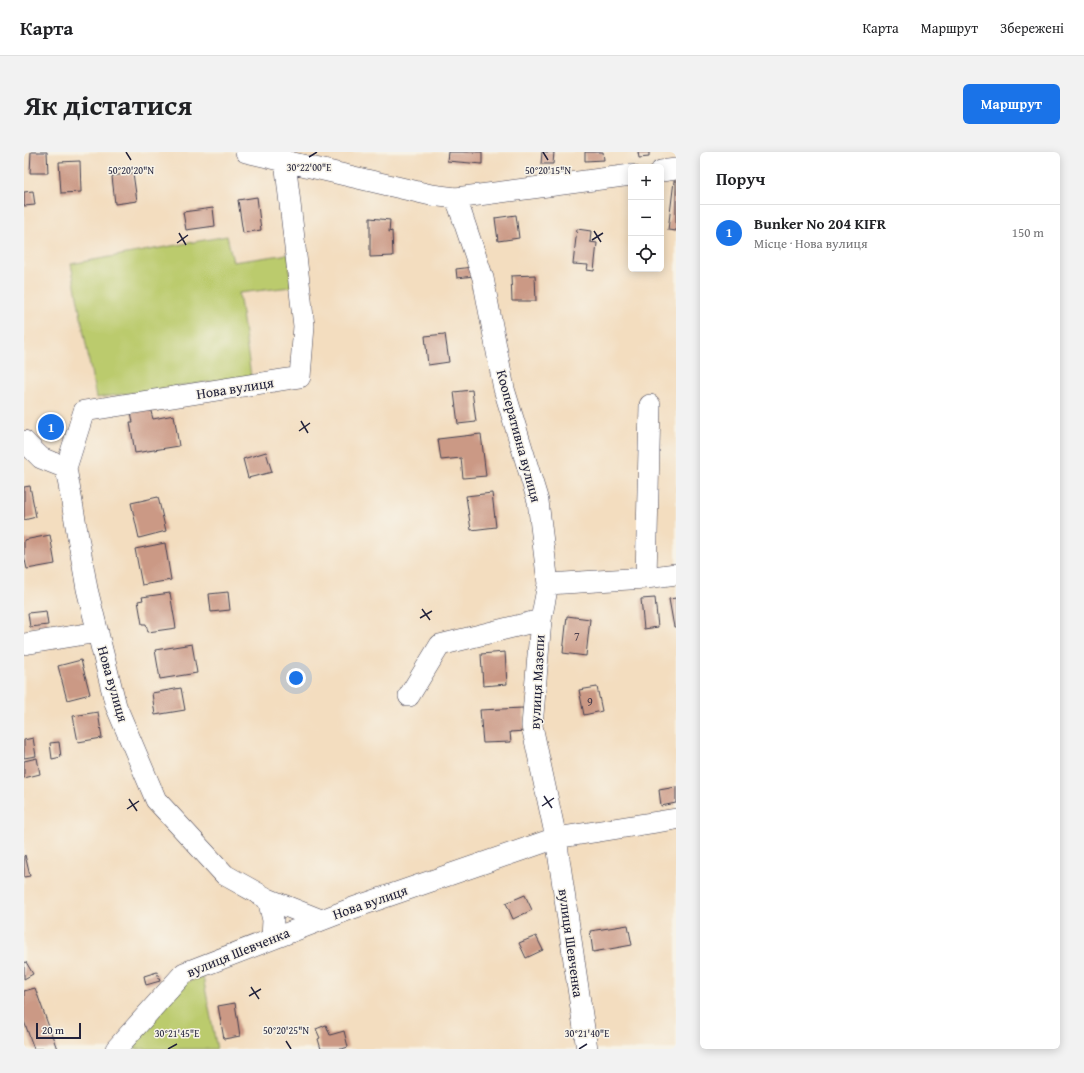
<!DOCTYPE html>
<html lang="uk">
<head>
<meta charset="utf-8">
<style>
	:root { --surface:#fff; --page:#f2f2f2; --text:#202124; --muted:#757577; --line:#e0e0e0; --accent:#1a73e8 }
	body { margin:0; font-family:"Gentium Book Plus",serif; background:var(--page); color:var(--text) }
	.controls { position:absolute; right:12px; top:12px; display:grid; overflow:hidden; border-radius:6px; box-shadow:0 2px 10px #0003 }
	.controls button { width:36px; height:36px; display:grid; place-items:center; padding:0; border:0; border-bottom:1px solid var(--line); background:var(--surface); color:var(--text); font:20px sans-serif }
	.scale { position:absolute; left:12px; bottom:10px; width:45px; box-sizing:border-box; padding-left:4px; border:2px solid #22223b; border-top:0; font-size:11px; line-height:14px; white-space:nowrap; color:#22223b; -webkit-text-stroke:3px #f7f3e8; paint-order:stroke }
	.you { position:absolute; left:272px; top:526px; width:14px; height:14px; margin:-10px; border:3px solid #fff; border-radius:50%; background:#1a73e8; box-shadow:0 0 0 6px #1a73e833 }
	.badge { display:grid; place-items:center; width:26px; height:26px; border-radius:50%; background:var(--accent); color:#fff; font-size:13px; font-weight:700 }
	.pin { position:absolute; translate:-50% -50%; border:2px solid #fff; box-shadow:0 1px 4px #0006 }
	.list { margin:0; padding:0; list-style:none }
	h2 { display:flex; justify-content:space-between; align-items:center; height:52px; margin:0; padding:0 16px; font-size:17px }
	h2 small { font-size:13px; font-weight:400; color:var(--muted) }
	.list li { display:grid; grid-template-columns:26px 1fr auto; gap:12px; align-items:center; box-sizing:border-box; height:56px; padding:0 16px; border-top:1px solid var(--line) }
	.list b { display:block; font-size:15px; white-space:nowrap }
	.list p { margin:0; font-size:13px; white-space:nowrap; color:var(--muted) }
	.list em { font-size:13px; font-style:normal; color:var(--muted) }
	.icon { flex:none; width:22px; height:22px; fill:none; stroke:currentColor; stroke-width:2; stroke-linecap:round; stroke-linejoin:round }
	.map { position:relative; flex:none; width:652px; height:897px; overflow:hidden; border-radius:6px }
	header { display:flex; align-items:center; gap:24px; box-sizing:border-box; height:56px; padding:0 20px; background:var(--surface); border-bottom:1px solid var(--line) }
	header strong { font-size:19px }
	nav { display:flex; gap:22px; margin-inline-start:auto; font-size:14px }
	.intro { display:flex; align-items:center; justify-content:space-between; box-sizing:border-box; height:96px; padding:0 24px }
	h1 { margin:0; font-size:28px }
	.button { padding:10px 18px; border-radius:6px; background:var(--accent); color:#fff; font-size:14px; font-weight:700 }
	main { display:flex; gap:24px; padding:0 24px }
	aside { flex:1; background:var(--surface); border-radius:6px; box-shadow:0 2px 10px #0003 }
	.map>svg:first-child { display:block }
	.green { fill:#bbcb6d; stroke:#6e7654 }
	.building { fill:#cb9985 }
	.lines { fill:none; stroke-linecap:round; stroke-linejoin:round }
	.minor-casing { stroke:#413e4f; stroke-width:22 }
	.minor { stroke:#fff; stroke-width:21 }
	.ticks { fill:none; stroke:#22223b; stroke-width:1.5 }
	.labels { text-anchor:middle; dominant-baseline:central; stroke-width:3; stroke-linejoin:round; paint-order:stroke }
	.number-label { font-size:12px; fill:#4c404e }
	.street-label { font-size:14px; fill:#22223b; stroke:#f7f3e8 }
	.ticks-label { font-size:10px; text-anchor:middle; fill:#22223b; stroke:#f7f3e8; stroke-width:3; stroke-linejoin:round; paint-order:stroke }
</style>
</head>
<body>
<header>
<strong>Карта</strong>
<nav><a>Карта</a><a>Маршрут</a><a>Збережені</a></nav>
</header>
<div class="intro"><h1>Як дістатися</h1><a class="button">Маршрут</a></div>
<main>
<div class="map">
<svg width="652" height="897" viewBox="0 0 652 897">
	<rect width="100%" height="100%" fill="#f7f3e8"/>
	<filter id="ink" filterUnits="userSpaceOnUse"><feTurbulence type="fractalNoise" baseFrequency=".025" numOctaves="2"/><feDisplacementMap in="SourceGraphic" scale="8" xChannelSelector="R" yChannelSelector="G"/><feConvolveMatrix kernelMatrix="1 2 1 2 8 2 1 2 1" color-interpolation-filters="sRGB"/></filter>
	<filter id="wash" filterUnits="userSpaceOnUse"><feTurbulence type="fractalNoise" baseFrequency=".012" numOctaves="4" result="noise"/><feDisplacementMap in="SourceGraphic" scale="16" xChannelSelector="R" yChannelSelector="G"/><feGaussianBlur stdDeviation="0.9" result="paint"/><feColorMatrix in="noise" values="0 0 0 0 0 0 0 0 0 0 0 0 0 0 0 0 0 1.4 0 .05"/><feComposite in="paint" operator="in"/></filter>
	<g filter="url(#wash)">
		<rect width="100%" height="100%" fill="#f3ddbf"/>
		<path class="green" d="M203 84 209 110 265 102 267 135 215 141 227 224 72 246 47 112Z
			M179 825 193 897H101L160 831Z"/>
		<g id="blocks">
			<path class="building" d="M7 0H23L24 21H6Z
				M424 0H458V12L423 9Z
				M518 0H530L529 12H517Z
				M561 0H579L580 8 561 9Z
				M614 0H625V5L615 6Z
				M56 9 57 40 37 41 35 10Z
				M109 21 113 49 91 52 88 24Z
				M650 29H652V79L644 78Z
				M9 39 11 53 0 54V40Z
				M233 45 237 78 219 81 214 48Z
				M189 56 191 74 162 78 159 60Z
				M492 63 495 86 474 89 471 66Z
				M346 66 366 68 365 80 368 79 369 104 346 105Z
				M553 77 567 79 566 90 573 91 570 119 563 118 564 113 549 112Z
				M449 115 450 124 433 126 432 117Z
				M511 123 512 149H488L487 124Z
				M421 182 425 210 404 213 401 184Z
				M448 238 452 270 434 272 430 240Z
				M126 256 129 267 150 263 155 294 111 301 106 270H109L107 260Z
				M457 282 462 324 439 326 437 306 417 308 414 287Z
				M242 300 248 320 224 326 219 307Z
				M6 334 12 365 0 368V335Z
				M468 341 472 375 447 378 442 344Z
				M134 345 142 379 115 386 107 351Z
				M26 383 31 412 3 417 0 404V388Z
				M141 391 147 428 118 433 111 397Z
				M204 440 206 458 187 460 185 442Z
				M146 441 152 476 124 480 122 472H118L114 449 119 448 118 445Z
				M631 446 634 475 620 477 617 447Z
				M652 446V475H650L645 447Z
				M22 459 24 473 6 475 4 461Z
				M543 464 566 467 562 504 539 501Z
				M168 492 173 521 136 527 131 498Z
				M481 500 483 532 459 534 457 502Z
				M57 508 66 542 43 548 34 514Z
				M573 535 578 559 560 563 555 538Z
				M157 536 161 558 131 563 128 541Z
				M499 556 501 579 486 580 487 590 459 591 456 558Z
				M74 560 78 586 54 590 49 564Z
				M9 586 12 604 0 606V588Z
				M35 590 37 605 28 607 26 591Z
				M13 606 16 622 0 626V609Z
				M652 635V651L637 654 635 638Z
				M1 703 6 724 0 725V704Z
				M501 743 508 758 489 767 482 751Z
				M604 773 608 793 569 800 566 779Z
				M512 784 519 798 502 806 495 791Z
				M2 810 9 822 0 827V811Z
				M133 820 136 829 122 833 120 824Z
				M11 836 33 897H10L0 869V839Z
				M211 851 216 884 200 887 194 854Z
				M302 873 306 883 320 879 324 895 318 897H297L294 887 296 886 292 877Z"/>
		</g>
	</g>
	<g filter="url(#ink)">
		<use href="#blocks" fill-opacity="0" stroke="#413e4f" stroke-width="1"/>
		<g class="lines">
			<g class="minor-casing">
				<path id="minor" d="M222 0 407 43 432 46 607 23
					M261 8 280 174 276 225 60 259 42 316 63 437 92 554 132 648 201 723 244 747 297 768
					M637 19 652 17
					M432 46 459 126 480 237 514 349 524 432
					M0 289 17 306 42 316
					M622 426 626 253
					M0 492 74 480
					M385 544 416 493 517 468
					M244 747 249 768 248 786
					M92 897 160 821 329 756 532 686 652 667
					M563 897 532 686 508 574 517 468 524 432 622 426 652 422"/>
			</g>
			<use href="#minor" class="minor"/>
		</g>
	</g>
	<path class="ticks" d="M102 0 107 8M519 0 524 8M285 5 293 0M570 79 577 90M155 81 162 93M568 88 579 81M153 91 164 83M277 269 284 281M275 279 286 271M398 457 406 468M396 466 408 459M520 644 528 656M105 647 113 659M518 654 530 646M103 657 115 649M227 835 235 847M225 844 237 837M262 889 267 897M144 897 153 892M555 897 563 892"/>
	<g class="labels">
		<g class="number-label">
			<text x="553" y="484">7</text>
			<text x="566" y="549">9</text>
		</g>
		<g class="street-label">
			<text transform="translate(211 236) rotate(-9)">Нова вулиця</text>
			<text transform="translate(495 284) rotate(75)">Кооперативна вулиця</text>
			<text transform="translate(513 530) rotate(-87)">вулиця Мазепи</text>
			<text transform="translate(89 532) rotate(74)">Нова вулиця</text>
			<text transform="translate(346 750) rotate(-19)">Нова вулиця</text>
			<text transform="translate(547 791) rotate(82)">вулиця Шевченка</text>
			<text transform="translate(214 800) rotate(-22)">вулиця Шевченка</text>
		</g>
	</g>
	<g class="ticks-label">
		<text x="285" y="19">30°22'00"E</text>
		<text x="107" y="22">50°20'20"N</text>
		<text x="524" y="22">50°20'15"N</text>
		<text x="262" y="882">50°20'25"N</text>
		<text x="153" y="885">30°21'45"E</text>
		<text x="563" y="885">30°21'40"E</text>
	</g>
</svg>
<div class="controls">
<button>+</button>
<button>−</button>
<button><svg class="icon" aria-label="locate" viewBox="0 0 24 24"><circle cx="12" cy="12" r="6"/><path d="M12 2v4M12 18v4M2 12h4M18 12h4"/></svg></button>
</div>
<div class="scale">20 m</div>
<div class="you"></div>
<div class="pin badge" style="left:27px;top:275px">1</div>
</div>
<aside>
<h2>Поруч<small></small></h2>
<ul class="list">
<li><span class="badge">1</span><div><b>Bunker No 204 KIFR</b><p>Місце · Нова вулиця</p></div><em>150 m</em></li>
</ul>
</aside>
</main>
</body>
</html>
